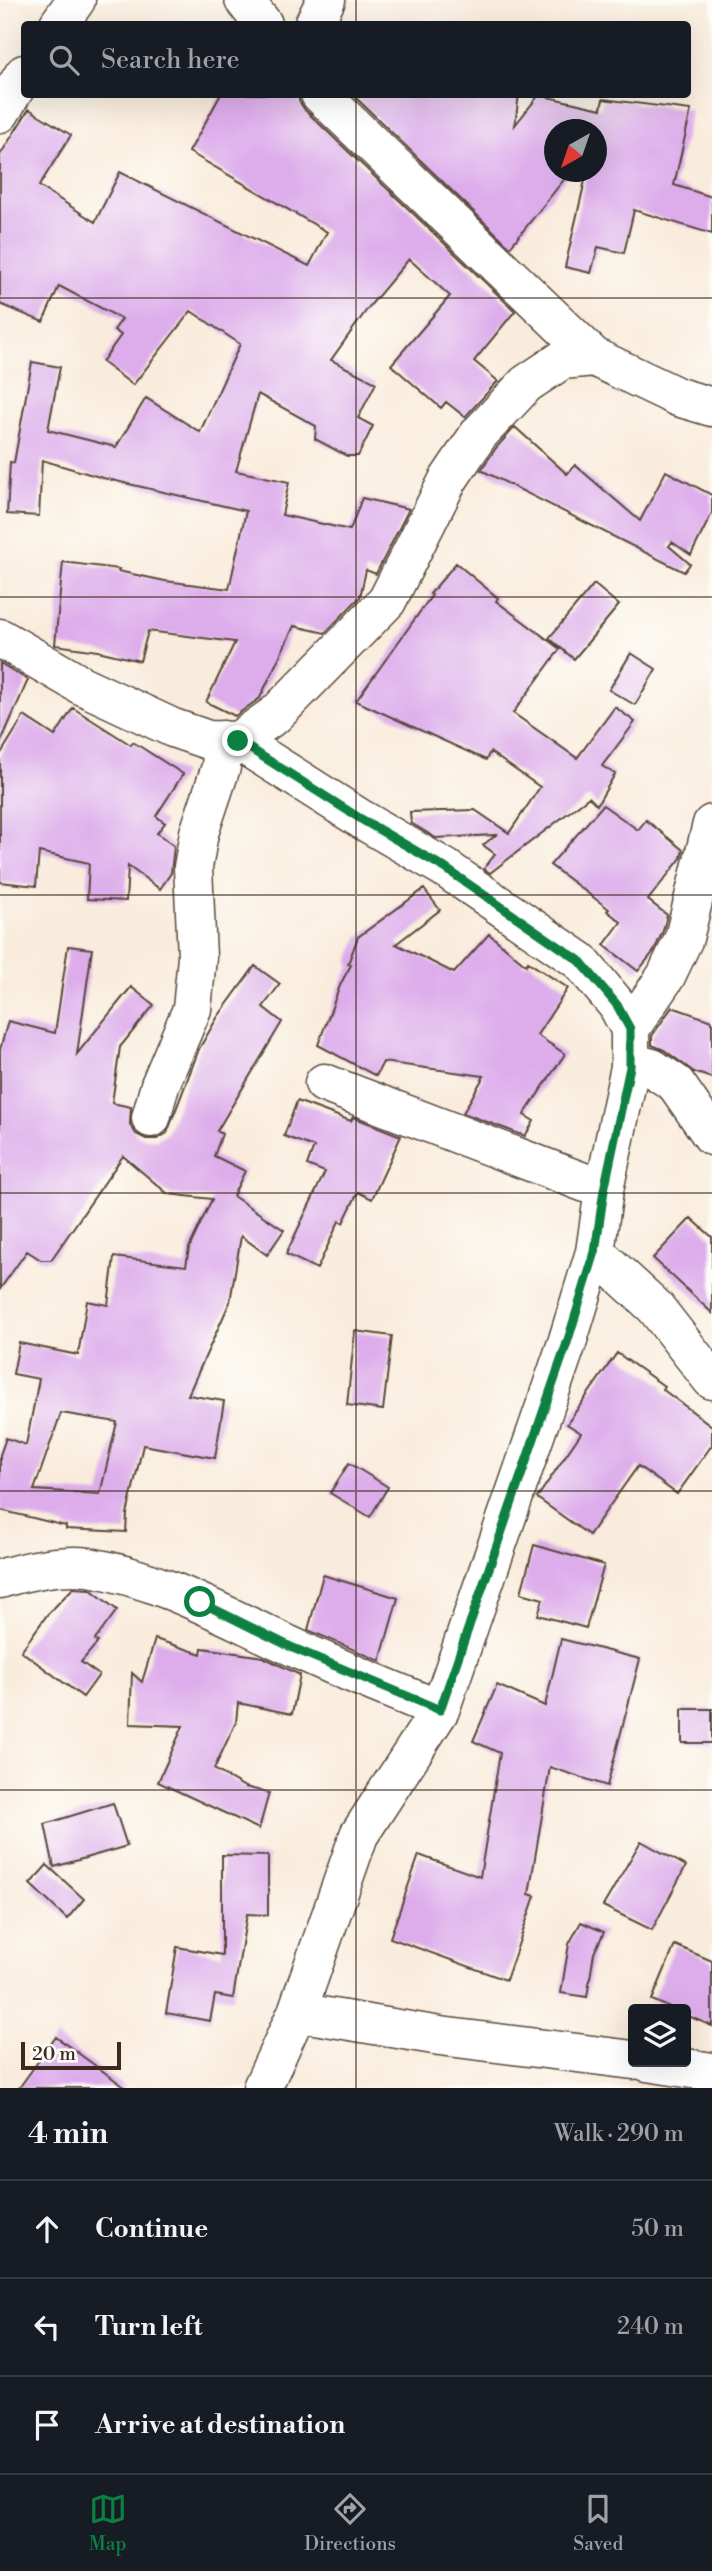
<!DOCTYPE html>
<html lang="en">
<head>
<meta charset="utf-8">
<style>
	:root { --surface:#171b24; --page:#20242c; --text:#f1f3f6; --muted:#9ea1a6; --line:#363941; --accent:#0b8043 }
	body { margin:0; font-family:"Libre Bodoni",serif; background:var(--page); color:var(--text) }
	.controls { position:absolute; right:21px; bottom:21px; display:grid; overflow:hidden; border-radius:7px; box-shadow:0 7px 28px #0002 }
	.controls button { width:63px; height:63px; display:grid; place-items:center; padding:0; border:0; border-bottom:2px solid var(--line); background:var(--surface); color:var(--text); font:35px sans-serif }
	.compass { position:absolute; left:544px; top:119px; width:63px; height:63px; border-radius:50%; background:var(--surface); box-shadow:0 7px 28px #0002; rotate:220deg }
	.scale { position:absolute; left:21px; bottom:18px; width:100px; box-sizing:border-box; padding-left:7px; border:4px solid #3b2a1e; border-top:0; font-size:19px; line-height:24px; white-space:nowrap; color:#3b2a1e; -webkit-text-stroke:5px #fdfcf7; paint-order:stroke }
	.stop { position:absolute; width:21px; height:21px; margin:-16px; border:5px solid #0b8043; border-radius:50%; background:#fff }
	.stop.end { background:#0b8043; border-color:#fff; box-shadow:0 2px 7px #0008 }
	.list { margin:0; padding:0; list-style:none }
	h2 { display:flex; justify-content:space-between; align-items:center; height:91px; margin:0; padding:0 28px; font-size:30px }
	h2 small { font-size:23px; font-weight:400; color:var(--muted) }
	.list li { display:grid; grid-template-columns:46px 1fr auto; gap:21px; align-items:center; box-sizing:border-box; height:98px; padding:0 28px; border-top:2px solid var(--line) }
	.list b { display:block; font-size:26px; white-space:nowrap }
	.list em { font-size:23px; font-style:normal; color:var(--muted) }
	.icon { flex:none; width:38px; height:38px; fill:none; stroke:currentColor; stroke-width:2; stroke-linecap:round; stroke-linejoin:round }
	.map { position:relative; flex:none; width:712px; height:2088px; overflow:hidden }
	.search { position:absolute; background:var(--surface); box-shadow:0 7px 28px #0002; left:21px; right:21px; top:21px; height:77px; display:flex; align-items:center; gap:18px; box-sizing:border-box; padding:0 24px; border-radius:7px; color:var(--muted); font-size:26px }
	.sheet { height:385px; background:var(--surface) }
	nav { display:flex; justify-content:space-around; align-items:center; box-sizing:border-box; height:98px; border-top:2px solid var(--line); background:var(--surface); font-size:19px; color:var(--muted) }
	nav a { display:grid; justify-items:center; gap:4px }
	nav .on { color:var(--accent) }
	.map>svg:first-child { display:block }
	.building { fill:#ddadeb; fill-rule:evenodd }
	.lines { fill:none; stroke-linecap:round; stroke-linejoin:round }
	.street-casing { stroke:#58473a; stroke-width:41 }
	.street { stroke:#fff; stroke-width:38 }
	.route { stroke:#0b8043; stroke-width:9 }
	.grid { fill:none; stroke:#3b2a1e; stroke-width:2; stroke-opacity:0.55 }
</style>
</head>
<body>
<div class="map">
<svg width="712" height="2088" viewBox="0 0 712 2088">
	<rect width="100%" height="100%" fill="#fdfcf7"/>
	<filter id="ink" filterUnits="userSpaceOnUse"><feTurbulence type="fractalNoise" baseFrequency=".0143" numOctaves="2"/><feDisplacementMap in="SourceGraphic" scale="14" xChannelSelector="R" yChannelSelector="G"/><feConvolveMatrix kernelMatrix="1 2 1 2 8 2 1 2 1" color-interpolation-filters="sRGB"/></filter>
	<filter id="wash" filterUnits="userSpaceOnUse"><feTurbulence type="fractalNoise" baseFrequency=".00686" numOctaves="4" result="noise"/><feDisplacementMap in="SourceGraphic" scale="28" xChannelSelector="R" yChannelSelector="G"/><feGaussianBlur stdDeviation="1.57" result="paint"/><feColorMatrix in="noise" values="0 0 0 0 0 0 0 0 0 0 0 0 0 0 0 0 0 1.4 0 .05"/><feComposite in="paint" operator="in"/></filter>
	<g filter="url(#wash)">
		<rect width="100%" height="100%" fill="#f9ecdc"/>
		<g id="blocks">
			<path class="building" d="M221 94H299V101L305 110 515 311 474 361 498 381 465 417 446 402 441 408 391 365 450 296 409 259 368 308 331 360 376 383 358 418 373 426 358 456H347L315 439 316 426 258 394 236 471 289 482 282 515 350 530 362 498 409 509 376 574 366 570 360 597 325 633 294 626 260 698 235 716 206 702 235 642 148 631 140 661 98 651 55 645 63 562 119 569 118 571 165 581 229 589 246 511 103 478 42 460 39 516 7 514 10 462 14 463 32 362 60 367 48 430 116 447 146 398 200 432 240 344 191 311 133 385 102 362 121 335 114 330 122 319 59 286 43 322 0 304V155L29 109 71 135 39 186 95 222 120 172 309 266 327 232 189 152Z
				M352 94H519L515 125 539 95 601 109 603 99 691 110 674 185 712 197V234L634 210 624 253 598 247 591 273 565 267 587 172H597V130H555V172H570L510 247Z
				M515 427 567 474 575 465 640 521 666 471 712 495V513L691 555 672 542 669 546 690 564 684 572 481 470 496 448Z
				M456 563 498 598 496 601 560 649 513 713 577 758 615 707 635 722 602 766 615 774 597 805 589 797 490 873 484 869 495 854 483 845 496 835 436 838 411 823 410 812 475 810 509 833 540 787 490 752 486 760 356 701 432 595 430 594Z
				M594 584 619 605 574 659 549 638Z
				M631 653 656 669 635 705 609 690Z
				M0 663 28 680 0 744Z
				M73 708 131 745 133 742 183 774 156 816 165 823 157 833 174 846 171 873 160 889 128 866 126 901 87 899 89 863 39 852 36 886 0 882V755L24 716 55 736Z
				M603 805 638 830 646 820 683 850 681 858 648 900 667 915 663 931 654 951 638 971 604 945 621 922 607 911 609 909 550 865Z
				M424 889 440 910 396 944 454 973 489 934 526 965 528 962 568 988 537 1035 565 1054 524 1115 534 1121 525 1136 463 1113 484 1076 383 1062 376 1076 318 1045 341 983 351 965 348 964 358 937Z
				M68 946 92 949 77 1054 131 987 154 1005 120 1047 112 1103 131 1107 130 1124 136 1134 146 1139H157L167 1133 199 1049 217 1018 255 966 280 984 263 1007 282 1022 217 1131 222 1134 214 1156 245 1171 233 1196 284 1230 267 1255 241 1236 230 1302 188 1395 224 1401 215 1458 143 1445 127 1514 126 1532 66 1529V1526L0 1510V1455L6 1438 26 1445 39 1379 13 1374 19 1343 78 1355 87 1301 108 1305 114 1257 186 1266 189 1248 212 1199 168 1194 123 1156 51 1260H41L27 1251 0 1289V1050L8 1021 55 1033ZM61 1413 117 1422 100 1494 34 1490Z
				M672 1007 712 1021V1078L694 1072 664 1050 652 1045V1036Z
				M297 1101 351 1121 353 1117 401 1136 372 1199 358 1192 343 1223 339 1221 317 1269 286 1254 325 1172 307 1165 314 1147 284 1136Z
				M691 1218 712 1237V1313L653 1258Z
				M355 1331 392 1336 383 1410 347 1405Z
				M617 1353 664 1386 662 1389 712 1426V1445L677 1494 638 1466 589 1535 537 1498 581 1433 567 1424Z
				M349 1463 388 1487 370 1517 330 1493Z
				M534 1545 604 1565 586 1628 538 1615 543 1599 521 1593Z
				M323 1575 398 1598 380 1661 308 1630Z
				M73 1588 90 1589 117 1610 95 1640 98 1642 81 1662 99 1675 83 1697 21 1651 47 1615Z
				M155 1639 201 1654 202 1648 263 1657 300 1675 292 1714 238 1703 236 1722 214 1769 245 1787 269 1793 259 1829 158 1782 183 1726 130 1724 132 1673 142 1682Z
				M561 1639 640 1659 607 1786 550 1767 529 1894 535 1896 506 1980 390 1938 419 1855 480 1877 500 1753 473 1741 497 1685 545 1706Z
				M682 1709H712V1743H682Z
				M113 1803 127 1846 54 1867 45 1824Z
				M641 1841 686 1866 652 1930 603 1906Z
				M222 1855 268 1856V1915L247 1914 233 1998 215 1995 210 2021 166 2013 177 1947 222 1955Z
				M47 1865 84 1899 67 1919 30 1884Z
				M581 1922 604 1932 594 1953 587 1997 561 1993 569 1944Z
				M675 1945 712 1961V2026L686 2015V2009H673L652 2000Z
				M56 2037 126 2088H19Z"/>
		</g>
	</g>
	<g filter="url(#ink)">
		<use href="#blocks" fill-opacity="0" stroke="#58473a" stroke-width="2"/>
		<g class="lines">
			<g class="street-casing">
				<path id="street" d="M244 0 263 24
					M59 24 76 0
					M314 24 326 0
					M320 94 594 357
					M0 113 24 74
					M0 638 81 685 173 728 208 740 238 741 276 714 387 601 448 480 479 434 526 384 562 360 594 357 678 397 712 407
					M238 741 361 819 445 868 580 961 617 1005 630 1029V1067L604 1190 595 1252 567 1343 440 1710 359 1835 297 2012 262 2088
					M630 1029 666 976 684 938 712 824
					M630 1062 652 1068 676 1084 712 1136
					M324 1083 604 1190
					M151 1118 160 1085 192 1009 197 957 193 867 199 833 221 767 223 740
					M595 1252 655 1307 712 1380
					M0 1579C24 1571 64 1563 89 1567 162 1579 227 1617 293 1647 341 1670 391 1689 440 1710
					M297 2012 440 2036 633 2060
					M647 2062 712 2072"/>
			</g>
			<use href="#street" class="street"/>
		</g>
	</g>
	<g class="lines" filter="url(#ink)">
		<path class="route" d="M200 1602 293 1648 440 1710 567 1343 595 1252 604 1190 630 1067V1029L617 1005 580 961 445 868 361 819 238 741"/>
	</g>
	<path class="grid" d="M356 0V24M356 94V2088M0 298H712M0 597H712M0 895H712M0 1193H712M0 1491H712M0 1790H712"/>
</svg>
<div class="controls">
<button><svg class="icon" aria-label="layers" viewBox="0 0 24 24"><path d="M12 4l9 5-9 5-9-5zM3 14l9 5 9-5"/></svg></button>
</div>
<svg class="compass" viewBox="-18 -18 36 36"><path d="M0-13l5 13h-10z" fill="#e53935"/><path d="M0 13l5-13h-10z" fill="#9ea1a6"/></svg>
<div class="scale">20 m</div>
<div class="stop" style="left:200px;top:1602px"></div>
<div class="stop end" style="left:238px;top:741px"></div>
<div class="search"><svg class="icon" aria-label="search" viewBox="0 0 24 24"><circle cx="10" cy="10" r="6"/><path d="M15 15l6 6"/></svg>Search here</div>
</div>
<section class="sheet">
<h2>4 min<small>Walk · 290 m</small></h2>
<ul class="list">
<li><svg class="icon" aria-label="ahead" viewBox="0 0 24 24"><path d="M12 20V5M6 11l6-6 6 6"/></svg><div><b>Continue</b></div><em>50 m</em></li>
<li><svg class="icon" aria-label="left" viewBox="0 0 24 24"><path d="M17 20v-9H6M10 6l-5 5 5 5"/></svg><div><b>Turn left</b></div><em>240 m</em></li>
<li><svg class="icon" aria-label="arrive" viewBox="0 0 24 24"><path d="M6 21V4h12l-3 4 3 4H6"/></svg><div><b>Arrive at destination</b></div></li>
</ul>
</section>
<nav>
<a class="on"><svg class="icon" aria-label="map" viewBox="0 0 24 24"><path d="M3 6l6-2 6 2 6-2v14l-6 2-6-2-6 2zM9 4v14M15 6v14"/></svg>Map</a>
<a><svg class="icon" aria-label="directions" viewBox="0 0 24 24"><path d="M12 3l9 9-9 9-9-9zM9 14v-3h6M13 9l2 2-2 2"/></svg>Directions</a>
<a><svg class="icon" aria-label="saved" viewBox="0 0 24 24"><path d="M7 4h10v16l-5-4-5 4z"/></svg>Saved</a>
</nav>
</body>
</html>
